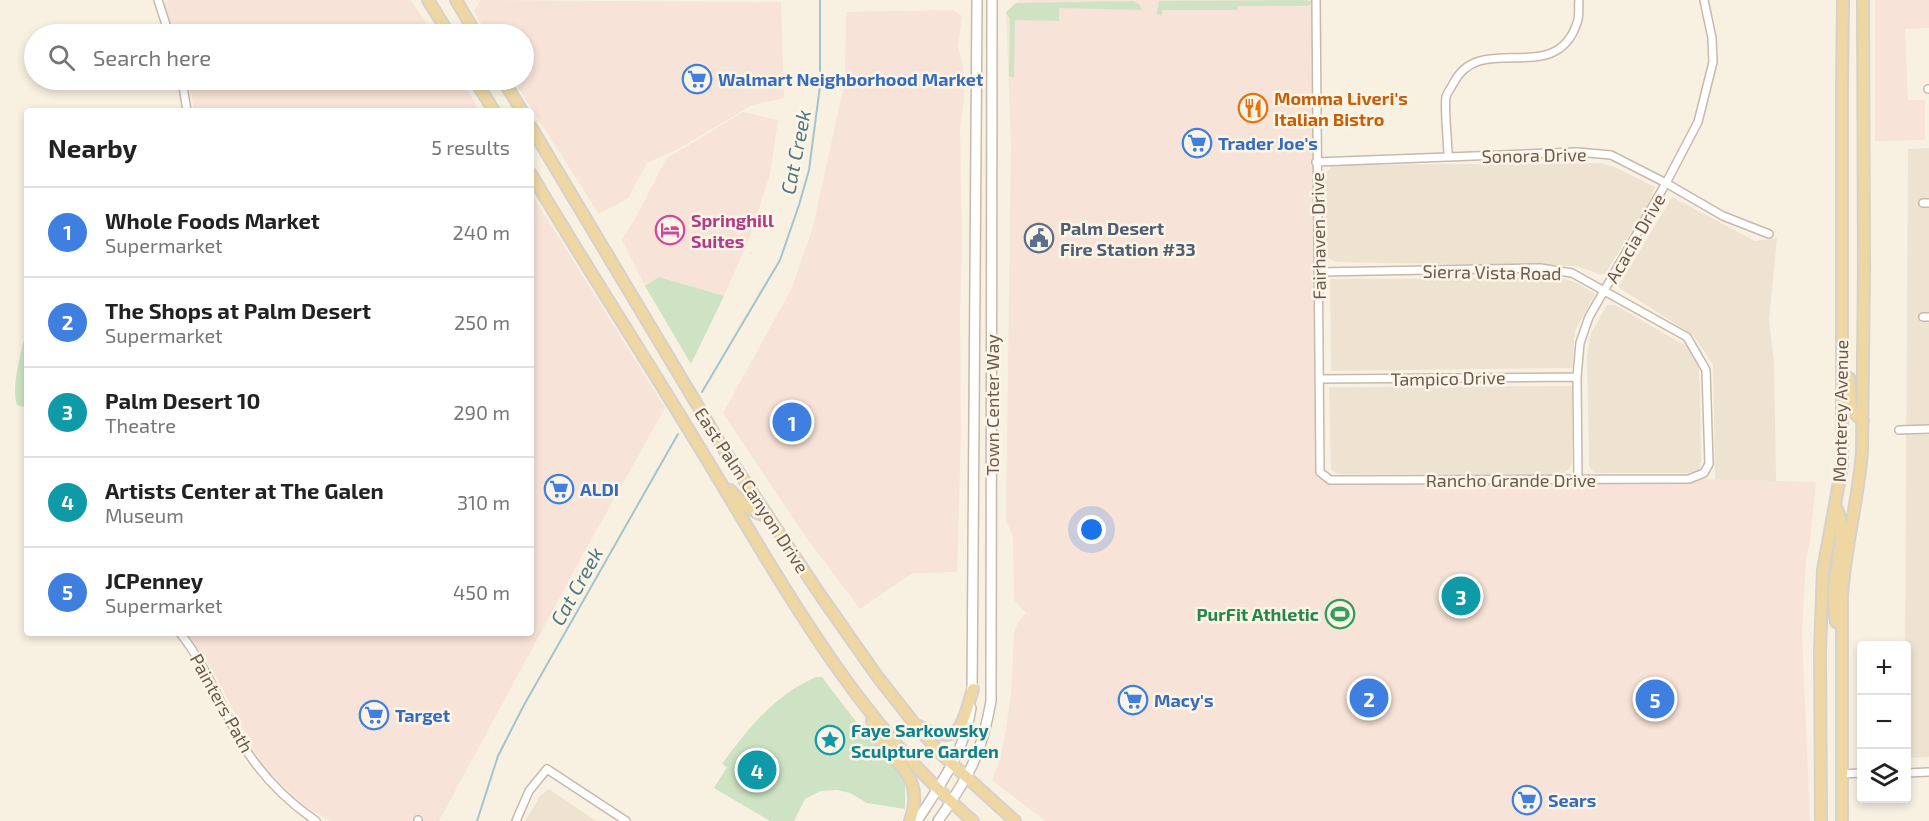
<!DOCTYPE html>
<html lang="en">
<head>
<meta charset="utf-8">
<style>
	:root { --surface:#fff; --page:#f6f6f6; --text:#222; --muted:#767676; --line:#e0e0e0; --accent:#111827 }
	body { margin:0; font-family:"Exo 2",sans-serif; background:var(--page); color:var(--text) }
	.controls { position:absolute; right:18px; bottom:18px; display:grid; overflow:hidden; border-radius:6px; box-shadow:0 3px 9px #0003 }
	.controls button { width:54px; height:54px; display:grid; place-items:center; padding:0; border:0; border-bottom:2px solid var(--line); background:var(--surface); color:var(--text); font:30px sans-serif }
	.you { position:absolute; left:1092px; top:530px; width:21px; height:21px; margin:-15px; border:4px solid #fff; border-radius:50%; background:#1a73e8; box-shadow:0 0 0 9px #1a73e833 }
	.badge { display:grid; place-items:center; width:39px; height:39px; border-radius:50%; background:var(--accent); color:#fff; font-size:20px; font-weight:700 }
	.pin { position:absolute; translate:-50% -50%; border:3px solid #fff; box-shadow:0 2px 6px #0006 }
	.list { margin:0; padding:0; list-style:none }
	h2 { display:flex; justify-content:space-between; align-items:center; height:78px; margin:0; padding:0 24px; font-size:26px }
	h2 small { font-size:20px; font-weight:400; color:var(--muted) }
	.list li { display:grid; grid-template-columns:39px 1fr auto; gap:18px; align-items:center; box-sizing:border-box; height:90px; padding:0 24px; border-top:2px solid var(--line) }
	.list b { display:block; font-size:22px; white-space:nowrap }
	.list p { margin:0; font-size:20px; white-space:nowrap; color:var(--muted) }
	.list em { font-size:20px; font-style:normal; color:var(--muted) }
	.icon { flex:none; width:33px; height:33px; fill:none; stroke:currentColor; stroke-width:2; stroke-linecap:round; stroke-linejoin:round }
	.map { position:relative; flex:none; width:1929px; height:821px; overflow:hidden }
	.search { position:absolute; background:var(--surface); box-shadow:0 3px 9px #0003; left:24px; top:24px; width:510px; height:66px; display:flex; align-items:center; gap:15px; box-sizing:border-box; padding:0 21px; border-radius:33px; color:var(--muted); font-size:22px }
	.panel { position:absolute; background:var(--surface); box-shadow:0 3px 9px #0003; left:24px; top:108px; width:510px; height:528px; border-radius:6px }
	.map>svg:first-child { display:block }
	.residential { fill:#eee3d1 }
	.commercial { fill:#f7e3d7 }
	.green { fill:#cee3c3 }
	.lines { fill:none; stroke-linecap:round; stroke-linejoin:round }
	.stream { stroke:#a1c5ce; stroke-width:2 }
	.minor-casing { stroke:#c7b9ab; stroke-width:10 }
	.tertiary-casing { stroke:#c7b9ab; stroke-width:12 }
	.primary-casing { stroke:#d6d1cd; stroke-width:14 }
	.minor { stroke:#fff; stroke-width:7 }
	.tertiary { stroke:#fff; stroke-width:9 }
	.primary { stroke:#eed7a2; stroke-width:10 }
	.labels { text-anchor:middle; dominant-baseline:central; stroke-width:5; stroke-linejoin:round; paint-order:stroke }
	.shop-label { font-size:18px; font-weight:bold; fill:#366cbe; stroke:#fcf5e7; text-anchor:start }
	.food-label { font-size:18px; font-weight:bold; fill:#c56008; stroke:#fcf5e7; text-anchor:start }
	.street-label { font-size:18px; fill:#6c594c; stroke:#fcf5e7 }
	.hotel-label { font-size:18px; font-weight:bold; fill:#b23c85; stroke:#fcf5e7; text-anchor:start }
	.service-label { font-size:18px; font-weight:bold; fill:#4e5e75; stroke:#fcf5e7; text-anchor:start }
	.leisure-label { font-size:18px; font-weight:bold; fill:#27864d; stroke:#fcf5e7; text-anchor:end }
	.culture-label { font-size:18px; font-weight:bold; fill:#0d838f; stroke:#fcf5e7; text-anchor:start }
	.water-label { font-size:20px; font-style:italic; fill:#4c7782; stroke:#fcf5e7 }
</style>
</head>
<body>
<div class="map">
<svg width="1929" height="821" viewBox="0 0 1929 821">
	<rect width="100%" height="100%" fill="#f8f1e2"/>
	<path class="residential" d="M1929 148V757L1907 758 1905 646 1908 149Z
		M1600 163 1617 168 1655 187 1651 200 1605 274H1598L1577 266 1336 262 1327 257 1323 176 1333 165Z
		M1672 197 1755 241 1777 238 1769 320 1774 361 1776 481 1715 480 1713 365 1693 335 1618 287Z
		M1562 278 1577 283 1595 294 1575 331 1572 368 1331 371 1330 279Z
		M1607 305H1615L1688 347 1698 365 1700 386 1701 461 1699 471 1686 473H1594L1589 466 1587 355 1591 333Z
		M1572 386V463L1570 468 1561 475 1338 474 1331 470 1329 387Z
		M549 789 596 821H525L540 796Z"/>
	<path class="commercial" d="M169 0H411L433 34H172L162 6Z
		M481 0 781 2 784 98 752 105 678 149 647 163 628 198 599 214 513 80H524V34H487L474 11Z
		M1020 0H1306L1314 6 1320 478 1577 476 1816 482 1810 541 1806 559 1802 633 1810 821H1045L992 780 1000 760 1006 729 1011 694 1014 633 1018 622 1026 613 1014 600 1013 535 1006 521 1011 143 1006 12Z
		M1875 0H1929V28L1905 29 1908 100H1925V140L1875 141Z
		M953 10 962 16 958 47 963 66 964 101 960 127 962 246 960 314 961 432 957 572 913 573 860 609 800 529 723 413 791 290 813 227 845 80 846 12Z
		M189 80H461L480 111H194Z
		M743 112 778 120 770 174 751 234 724 296 659 277 645 286 622 240 635 219 666 159Z
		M531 193 665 408 586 549 439 821H331L306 807 263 767 214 673 187 633H531Z"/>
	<path class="green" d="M1306 0 1311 1V4L1307 6H1238L1237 10H1162V16L1157 14 1159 1Z
		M1134 1 1140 5 1141 10 1059 8V21L1015 20 1014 78 1009 76 1010 19 1006 12 1016 3Z
		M659 277 724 296 691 364 645 286Z
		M27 326V408L17 405C10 385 23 348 27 326Z
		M816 677H822L867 736 903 775 905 786V809L867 803 850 793 837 790 821 791 805 799 794 821H770L714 788 727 767 722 764C748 729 774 695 816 677Z"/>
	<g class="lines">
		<path class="stream" d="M702 392 780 260 799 205 809 170 820 86V0
			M477 821 498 756 524 705 678 434"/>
		<g class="minor-casing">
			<path id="minor" d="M158 0 169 34
				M1316 0 1320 472 1330 480 1689 479 1704 473 1709 464 1706 370 1687 337 1572 273 1540 268 1319 272
				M182 80 187 111
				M1928 89H1929
				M1448 156C1448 142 1444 108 1446 97 1447 93 1451 88 1453 84 1480 29 1555 89 1577 23 1580 16 1578 7 1579 0
				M1316 162 1577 152 1611 155 1666 183 1723 216 1769 234
				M1923 203H1929
				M1923 317H1929
				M1320 379 1577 377
				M1899 430 1929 429
				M1578 480 1577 377 1580 343 1589 317 1666 183 1698 122 1713 62 1712 38 1704 0
				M180 633C203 662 216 693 232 725 251 764 281 797 316 821
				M1906 773 1929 772
				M1842 774 1862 773
				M418 821V820
				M516 821 529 791 547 769 626 821"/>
		</g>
		<g class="tertiary-casing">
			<path id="tertiary" d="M972 694 977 0
				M917 821C940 785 965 751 971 708
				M938 821C968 778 982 754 991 701L992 0"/>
		</g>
		<g class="primary-casing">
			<path id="primary" d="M428 0 449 34
				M456 0 476 34
				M475 80 494 111
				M503 80 522 111
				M531 127 726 453 821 596 877 676 914 723 940 753 1015 821
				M531 174C585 265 643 354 698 445 778 576 854 720 973 821
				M1842 374 1849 378 1851 410 1863 421
				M730 490C741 501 750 512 766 516
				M1835 506C1849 526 1835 565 1834 589 1833 600 1834 611 1836 622
				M872 721C875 728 878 736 882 743 905 772 923 781 910 821
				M919 726C961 751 963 720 973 689
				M1821 821 1820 650 1823 570 1842 466V89L1843 0
				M1842 821V597C1845 548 1858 501 1862 452L1864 268 1863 0"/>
		</g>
		<use href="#minor" class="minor"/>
		<use href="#tertiary" class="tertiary"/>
		<use href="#primary" class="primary"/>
	</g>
	<defs>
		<g id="supermarket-ring" transform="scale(1.5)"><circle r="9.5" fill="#fcf5e7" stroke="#3f7fe0" stroke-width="1.5"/><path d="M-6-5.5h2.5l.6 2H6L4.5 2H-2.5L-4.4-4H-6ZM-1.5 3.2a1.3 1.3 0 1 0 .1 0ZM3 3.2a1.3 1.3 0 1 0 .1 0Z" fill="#3f7fe0"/></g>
		<g id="restaurant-ring" transform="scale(1.5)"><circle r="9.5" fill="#fcf5e7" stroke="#e8710a" stroke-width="1.5"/><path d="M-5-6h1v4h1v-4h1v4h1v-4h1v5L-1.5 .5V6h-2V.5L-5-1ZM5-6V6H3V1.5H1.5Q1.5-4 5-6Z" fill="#e8710a"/></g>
		<g id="hotel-ring" transform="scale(1.5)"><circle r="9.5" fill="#fcf5e7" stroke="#d1479c" stroke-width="1.5"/><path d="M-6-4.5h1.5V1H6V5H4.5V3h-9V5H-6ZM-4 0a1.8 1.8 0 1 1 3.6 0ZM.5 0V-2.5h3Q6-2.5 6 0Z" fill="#d1479c"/></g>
		<g id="civic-ring" transform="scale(1.5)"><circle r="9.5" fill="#fcf5e7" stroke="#5c6f8a" stroke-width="1.5"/><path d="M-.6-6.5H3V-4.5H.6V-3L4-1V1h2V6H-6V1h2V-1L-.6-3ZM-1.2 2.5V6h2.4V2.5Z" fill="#5c6f8a"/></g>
		<g id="stadium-ring" transform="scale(1.5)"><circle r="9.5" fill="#fcf5e7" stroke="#2e9e5b" stroke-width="1.5"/><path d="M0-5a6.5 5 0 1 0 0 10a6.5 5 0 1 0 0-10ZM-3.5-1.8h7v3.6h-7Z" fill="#2e9e5b"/></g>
		<g id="sight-ring" transform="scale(1.5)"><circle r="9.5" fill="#fcf5e7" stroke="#0f9aa8" stroke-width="1.5"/><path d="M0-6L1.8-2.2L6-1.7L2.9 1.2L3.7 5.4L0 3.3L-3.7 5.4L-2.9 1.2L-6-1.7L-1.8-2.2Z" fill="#0f9aa8"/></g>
	</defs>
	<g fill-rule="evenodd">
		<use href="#supermarket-ring" x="697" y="79"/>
		<use href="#restaurant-ring" x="1253" y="108"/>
		<use href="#supermarket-ring" x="1197" y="143"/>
		<use href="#hotel-ring" x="670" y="230"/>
		<use href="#civic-ring" x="1039" y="238"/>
		<use href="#supermarket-ring" x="559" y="489"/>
		<use href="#stadium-ring" x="1340" y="614"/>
		<use href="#supermarket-ring" x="1133" y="700"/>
		<use href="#supermarket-ring" x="374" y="715"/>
		<use href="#sight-ring" x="830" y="740"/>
		<use href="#supermarket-ring" x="1527" y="800"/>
	</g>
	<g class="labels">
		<g class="shop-label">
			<text x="718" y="79">Walmart Neighborhood Market</text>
			<text x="1218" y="143">Trader Joe's</text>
			<text x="580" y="489">ALDI</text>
			<text x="1154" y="700">Macy's</text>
			<text x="395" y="715">Target</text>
			<text x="1548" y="800">Sears</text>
		</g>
		<g class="food-label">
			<text x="1274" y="98">Momma Liveri's<tspan x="1274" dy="21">Italian Bistro</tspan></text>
		</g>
		<g class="street-label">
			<text transform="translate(1534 155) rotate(-1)">Sonora Drive</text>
			<text transform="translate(1318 236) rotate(-91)">Fairhaven Drive</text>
			<text transform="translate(1635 238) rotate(-60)">Acacia Drive</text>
			<text transform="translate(1492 272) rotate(1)">Sierra Vista Road</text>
			<text transform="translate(1448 378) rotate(-1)">Tampico Drive</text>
			<text transform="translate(992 405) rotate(-90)">Town Center Way</text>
			<text transform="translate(1840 411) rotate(-89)">Monterey Avenue</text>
			<text x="1511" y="480">Rancho Grande Drive</text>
			<text transform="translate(752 490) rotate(57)">East Palm Canyon Drive</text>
			<text transform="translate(222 703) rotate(61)">Painters Path</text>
		</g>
		<g class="hotel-label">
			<text x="691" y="220">Springhill<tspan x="691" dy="21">Suites</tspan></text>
		</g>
		<g class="service-label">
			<text x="1060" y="228">Palm Desert<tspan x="1060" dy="21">Fire Station #33</tspan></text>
		</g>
		<g class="leisure-label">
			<text x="1319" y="614">PurFit Athletic</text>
		</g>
		<g class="culture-label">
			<text x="851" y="730">Faye Sarkowsky<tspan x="851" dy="21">Sculpture Garden</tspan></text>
		</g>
		<g class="water-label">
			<text transform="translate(795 152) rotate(-79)">Cat Creek</text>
			<text transform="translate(576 586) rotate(-61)">Cat Creek</text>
		</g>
	</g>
</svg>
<div class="controls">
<button>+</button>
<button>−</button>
<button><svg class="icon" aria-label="layers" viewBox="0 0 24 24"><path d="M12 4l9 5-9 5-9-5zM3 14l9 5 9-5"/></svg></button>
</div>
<div class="you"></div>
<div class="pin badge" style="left:792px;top:422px;background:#3f7fe0">1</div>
<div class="pin badge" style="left:1369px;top:698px;background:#3f7fe0">2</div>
<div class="pin badge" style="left:1461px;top:596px;background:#0f9aa8">3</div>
<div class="pin badge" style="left:757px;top:770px;background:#0f9aa8">4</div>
<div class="pin badge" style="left:1655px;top:699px;background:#3f7fe0">5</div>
<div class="search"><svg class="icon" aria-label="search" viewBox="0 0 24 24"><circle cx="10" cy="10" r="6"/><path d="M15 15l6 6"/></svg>Search here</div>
<section class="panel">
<h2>Nearby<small>5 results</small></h2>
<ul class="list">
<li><span class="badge" style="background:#3f7fe0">1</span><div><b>Whole Foods Market</b><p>Supermarket</p></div><em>240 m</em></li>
<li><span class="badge" style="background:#3f7fe0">2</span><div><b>The Shops at Palm Desert</b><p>Supermarket</p></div><em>250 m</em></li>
<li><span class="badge" style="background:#0f9aa8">3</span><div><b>Palm Desert 10</b><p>Theatre</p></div><em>290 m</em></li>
<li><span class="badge" style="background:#0f9aa8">4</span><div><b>Artists Center at The Galen</b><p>Museum</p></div><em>310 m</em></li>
<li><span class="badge" style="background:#3f7fe0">5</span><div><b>JCPenney</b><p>Supermarket</p></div><em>450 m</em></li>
</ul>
</section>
</div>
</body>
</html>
